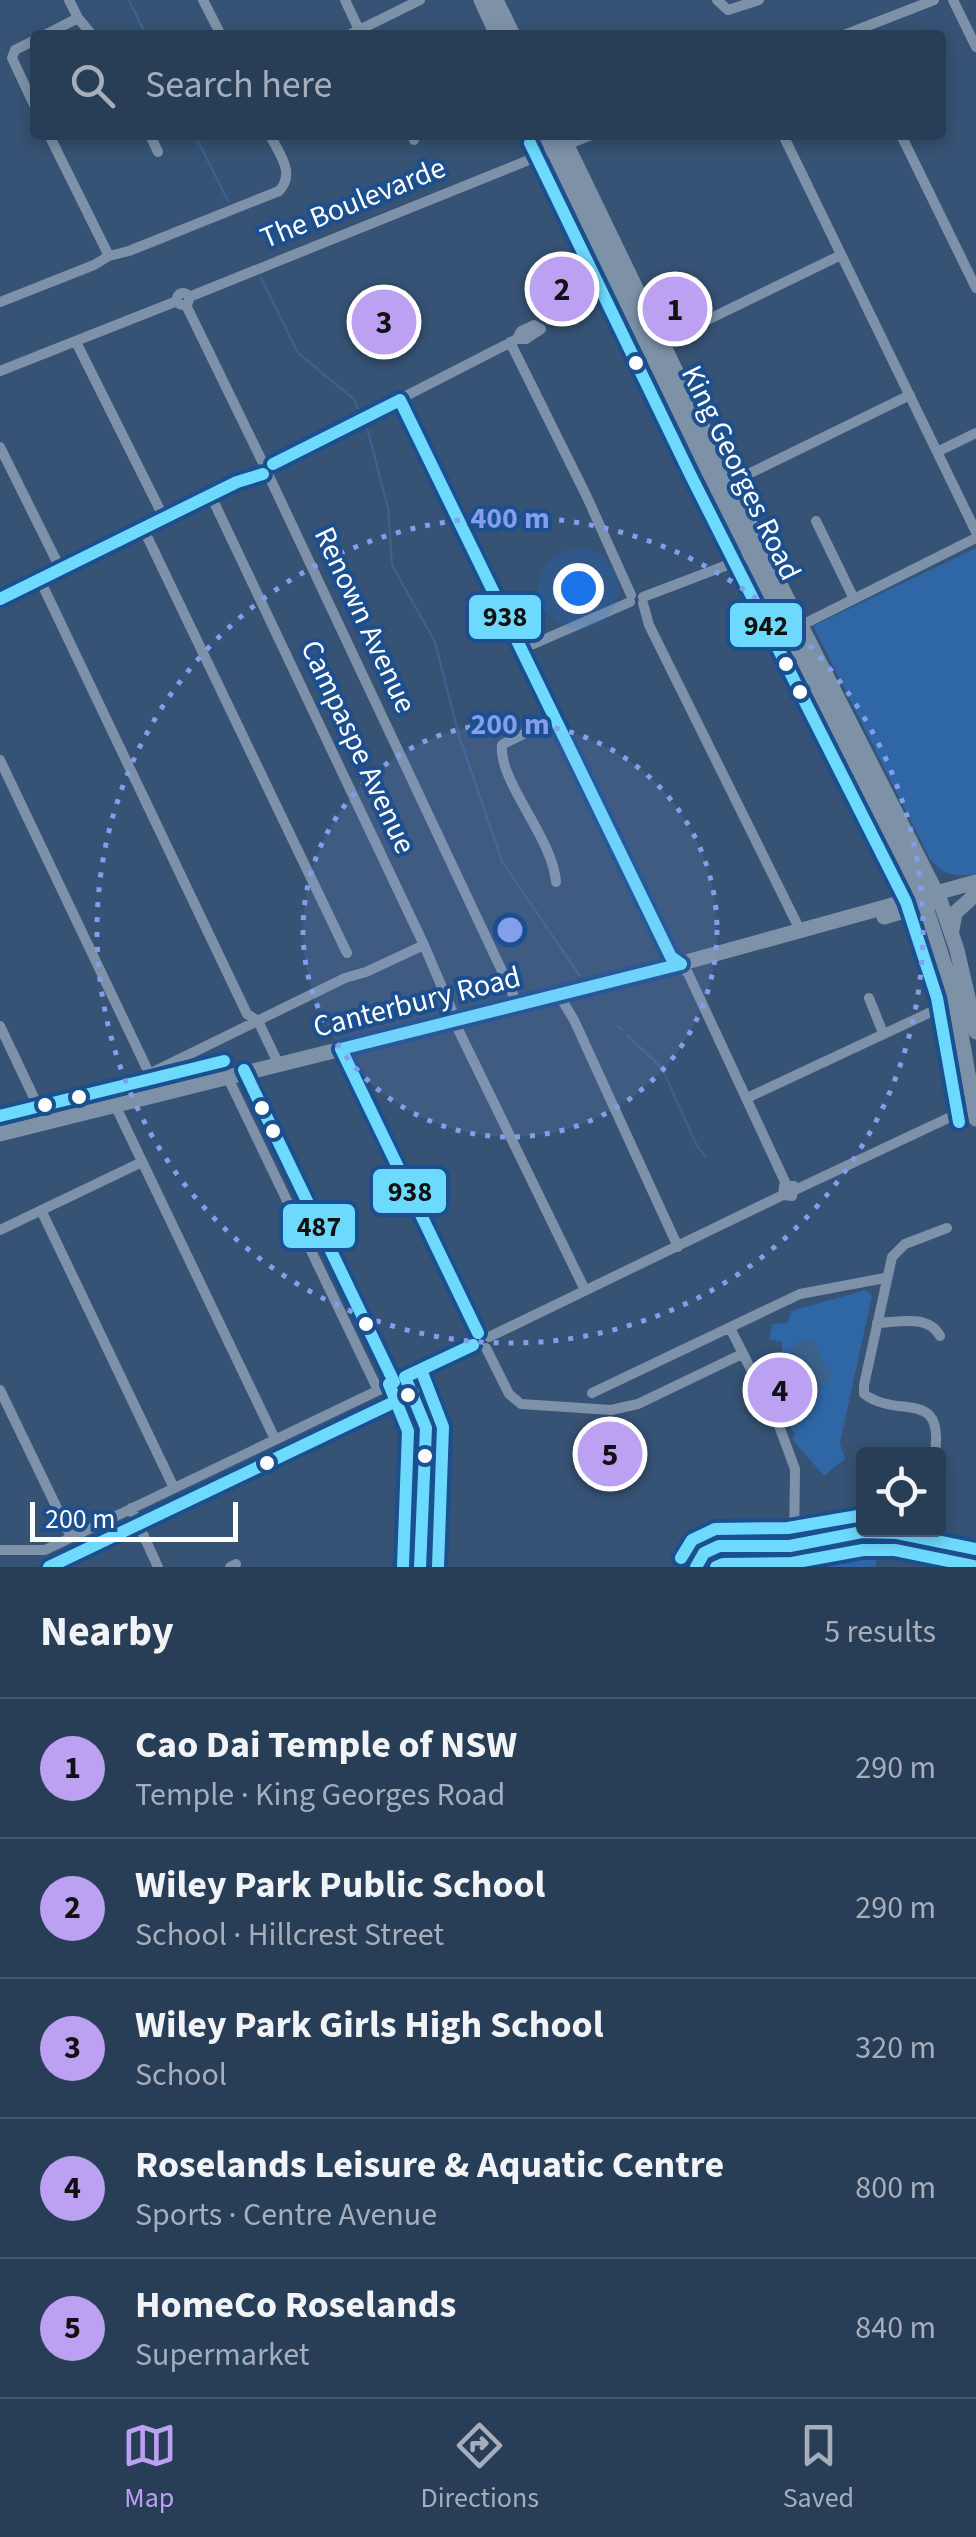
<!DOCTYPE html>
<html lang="en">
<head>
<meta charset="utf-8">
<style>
	:root { --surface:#283e57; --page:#30455d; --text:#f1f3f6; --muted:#a5aeba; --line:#44576d; --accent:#bca0f2 }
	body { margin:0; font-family:"Source Sans 3",sans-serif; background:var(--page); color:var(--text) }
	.controls { position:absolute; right:30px; bottom:30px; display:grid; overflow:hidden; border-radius:10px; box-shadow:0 5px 15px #0003 }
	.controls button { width:90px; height:90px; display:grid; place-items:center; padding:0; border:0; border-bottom:2px solid var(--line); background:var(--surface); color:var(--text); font:50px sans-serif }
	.scale { position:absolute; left:30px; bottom:25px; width:208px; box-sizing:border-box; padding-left:10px; border:5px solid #fff; border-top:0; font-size:28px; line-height:35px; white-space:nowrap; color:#fff; -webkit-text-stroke:8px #1b4f8f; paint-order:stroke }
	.you { position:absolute; left:578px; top:588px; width:35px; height:35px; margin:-25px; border:8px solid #fff; border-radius:50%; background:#1a73e8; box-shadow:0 0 0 15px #1a73e833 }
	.badge { display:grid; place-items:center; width:65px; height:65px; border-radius:50%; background:var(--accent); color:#111; font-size:32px; font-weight:700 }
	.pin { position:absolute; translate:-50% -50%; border:5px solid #fff; box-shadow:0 2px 10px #0006 }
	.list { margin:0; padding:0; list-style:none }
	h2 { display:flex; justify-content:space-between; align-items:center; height:130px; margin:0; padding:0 40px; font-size:42px }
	h2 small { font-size:32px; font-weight:400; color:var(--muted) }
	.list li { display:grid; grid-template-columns:65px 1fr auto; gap:30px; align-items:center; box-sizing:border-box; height:140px; padding:0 40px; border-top:2px solid var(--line) }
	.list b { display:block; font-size:38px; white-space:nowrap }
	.list p { margin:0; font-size:32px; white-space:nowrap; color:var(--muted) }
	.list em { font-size:32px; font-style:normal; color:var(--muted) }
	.icon { flex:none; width:55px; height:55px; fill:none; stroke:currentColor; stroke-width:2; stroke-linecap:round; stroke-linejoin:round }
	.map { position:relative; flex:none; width:976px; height:1567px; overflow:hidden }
	.search { position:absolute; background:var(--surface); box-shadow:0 5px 15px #0003; left:30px; right:30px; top:30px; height:110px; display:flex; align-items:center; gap:25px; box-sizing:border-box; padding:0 35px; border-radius:10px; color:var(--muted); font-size:38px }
	.sheet { height:830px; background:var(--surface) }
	nav { display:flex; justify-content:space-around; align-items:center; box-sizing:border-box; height:140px; border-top:2px solid var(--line); background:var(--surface); font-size:28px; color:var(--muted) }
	nav a { display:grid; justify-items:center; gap:5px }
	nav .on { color:var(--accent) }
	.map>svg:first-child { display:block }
	.green { fill:#2f66a5 }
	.water { fill:#3b618d }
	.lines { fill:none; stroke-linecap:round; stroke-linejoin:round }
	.stream { stroke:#3b618d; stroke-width:2.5 }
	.minor { stroke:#7d92a8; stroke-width:10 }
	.highway { stroke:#7e92a7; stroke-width:15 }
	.bus-1-casing { stroke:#1b4f8f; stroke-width:20 }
	.bus-2-casing { stroke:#1b4f8f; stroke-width:20 }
	.bus-3-casing { stroke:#1b4f8f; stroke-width:20 }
	.bus-1 { stroke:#6ddafd; stroke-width:12 }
	.bus-2 { stroke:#6ddafd; stroke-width:12 }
	.bus-3 { stroke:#6ddafd; stroke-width:12 }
	.ring { fill:none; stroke:#839eea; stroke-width:5; stroke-dasharray:5 10 }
	.bus-dot { fill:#fff; stroke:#1b4f8f; stroke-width:4 }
	.labels { text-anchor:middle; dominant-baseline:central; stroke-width:8; stroke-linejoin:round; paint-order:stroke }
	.street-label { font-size:30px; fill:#fff; stroke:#1b4f8f }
	.centre { fill:#839eea; stroke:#1b4f8f; stroke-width:5 }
	.ring-label { font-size:30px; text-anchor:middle; font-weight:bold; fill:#839eea; stroke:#1b4f8f; stroke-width:8; stroke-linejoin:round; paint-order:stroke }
	.line-badge { stroke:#1b4f8f; stroke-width:4 }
	.pale-badge-label { font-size:28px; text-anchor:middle; font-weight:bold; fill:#111 }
</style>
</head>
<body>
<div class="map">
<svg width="976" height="1567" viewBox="0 0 976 1567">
	<rect width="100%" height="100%" fill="#365274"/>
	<path class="green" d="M976 548V874C955 877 944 876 930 859L813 626Z
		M866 1290 872 1296 840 1443 845 1459 824 1476 792 1439 795 1434 777 1406 773 1383 782 1381V1342L769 1339 772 1324 788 1323 791 1311Z
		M856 1546 879 1548 875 1567H739V1560L800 1561Z"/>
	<path class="water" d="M815 1340 824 1365 833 1375 818 1392 796 1393 791 1367 793 1342Z"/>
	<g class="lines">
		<path class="stream" d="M129 0 146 35
			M195 135 228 201
			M261 278 298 353 354 399 358 408
			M367 428 388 508 392 565 435 642 459 736 502 861 579 975
			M618 1027 622 1030
			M627 1035 662 1068 697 1146 706 1157"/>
		<path class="minor" d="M203 0 221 35
			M345 0 361 34
			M717 0 728 10 759 0
			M953 0 976 47
			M78 18 92 35
			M45 35 78 18 69 0
			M349 35 420 0
			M844 35 934 0
			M35 40 15 50 12 58 35 107
			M49 135 109 256
			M150 135 158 152
			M412 135 414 140
			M783 135 976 532
			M901 135 976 288
			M177 299a6 6 0 1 1 12 0a6 6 0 1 1-12 0Z
			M189 297 591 135
			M0 302 94 265 109 256 129 251 279 191C296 173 279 154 270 135
			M186 305 262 461
			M697 325 841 255
			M76 342 164 518
			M510 342 587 497 631 595
			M0 371 177 301
			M400 400 671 957 688 973 786 1184
			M0 447 61 570
			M937 452 976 433
			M273 464 517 339 521 331 534 325 541 329 526 339H517
			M268 474 518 1005
			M726 485 910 395
			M211 496 424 945 456 1020
			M816 521 854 599
			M143 528 347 953
			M40 580 247 1014 258 1021 279 1065
			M643 597 751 556
			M0 599 237 482 263 474
			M643 603 649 625 801 932
			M800 626 976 538
			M522 649 630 602
			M555 719 507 742 502 745C498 781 553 838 556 882
			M0 760 149 1073
			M559 995 574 1020 678 1247
			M869 998 883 1033
			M454 1021 585 1290
			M0 1026 46 1123
			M341 1049 478 1333
			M228 1078 378 1390
			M108 1094 345 978 366 972 424 945
			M747 1098 933 1011
			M115 1105 275 1439
			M795 1190 974 1106
			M41 1210 174 1488
			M0 1230 142 1162
			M877 1323C899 1322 928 1314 940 1336
			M730 1328 778 1423 795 1469 794 1546
			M489 1337 783 1195 792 1196 794 1186H784L783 1195
			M486 1348 509 1394 521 1404 611 1410 638 1404 742 1354
			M405 1377 426 1428 420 1567
			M0 1390 71 1537
			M592 1393 800 1294 885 1278
			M935 1454C944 1387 900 1420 864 1394V1385L892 1257 905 1244 947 1228
			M131 1508 158 1567
			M0 1550H45L473 1345
			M230 1567 236 1564
			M719 1567 722 1554 736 1545 790 1546 843 1535 878 1532 976 1549"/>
		<path class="highway" d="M481 0 497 35
			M496 0 513 35
			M546 135 707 468 922 895 954 994 976 1119
			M562 135 757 539 940 900 957 950 976 1032
			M884 917 934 902
			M952 930 955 913 976 894
			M0 1134 643 974 976 882"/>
		<g class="bus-1-casing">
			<path id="bus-1" d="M400 400 671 957 681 964
				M273 464 400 400
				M0 599 237 482 263 474
				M341 1049 681 964
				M341 1049 478 1333
				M405 1377 426 1428 420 1567
				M405 1377 473 1345
				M696 1567 704 1553 719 1546H790L862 1532 897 1533 976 1549"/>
		</g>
		<g class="bus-2-casing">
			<path id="bus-2" d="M530 143 691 476 906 902 937 998 959 1122
				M389 1384 408 1431 403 1566
				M49 1567 413 1393
				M716 1567 723 1564 792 1563 863 1550H895L973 1566"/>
		</g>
		<g class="bus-3-casing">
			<path id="bus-3" d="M244 1070 394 1382
				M0 1116 224 1061
				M421 1370 443 1427 438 1567
				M681 1558 692 1540 715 1529 788 1528 864 1515"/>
		</g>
		<use href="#bus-1" class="bus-1"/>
		<use href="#bus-2" class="bus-2"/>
		<use href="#bus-3" class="bus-3"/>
	</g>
	<circle cx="510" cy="930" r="207" fill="#839eea" fill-opacity=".12"/>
	<g class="ring">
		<circle cx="510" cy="930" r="207"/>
		<circle cx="510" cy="930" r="413"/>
	</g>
	<g class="bus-dot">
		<circle cx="636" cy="363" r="9"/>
		<circle cx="786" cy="664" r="9"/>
		<circle cx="800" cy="692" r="9"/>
		<circle cx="79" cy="1097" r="9"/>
		<circle cx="45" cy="1105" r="9"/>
		<circle cx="262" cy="1108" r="9"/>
		<circle cx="273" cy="1131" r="9"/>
		<circle cx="366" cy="1324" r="9"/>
		<circle cx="408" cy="1395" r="9"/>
		<circle cx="425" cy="1456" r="9"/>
		<circle cx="267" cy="1463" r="9"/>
	</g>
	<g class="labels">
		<g class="street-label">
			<text transform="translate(353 203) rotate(-22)">The Boulevarde</text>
			<text transform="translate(741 473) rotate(64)">King Georges Road</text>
			<text transform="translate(365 620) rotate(65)">Renown Avenue</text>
			<text transform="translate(358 747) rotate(65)">Campaspe Avenue</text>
			<text transform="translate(417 1002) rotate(-14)">Canterbury Road</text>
		</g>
	</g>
	<circle cx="510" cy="930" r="15" class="centre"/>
	<g class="ring-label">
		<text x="510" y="528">400 m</text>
		<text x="510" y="734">200 m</text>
	</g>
	<g class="line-badge">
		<rect x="467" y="593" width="76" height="48" rx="10" fill="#6ddafd"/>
		<rect x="728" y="601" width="76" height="48" rx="10" fill="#6ddafd"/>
		<rect x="371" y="1167" width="77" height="48" rx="10" fill="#6ddafd"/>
		<rect x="281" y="1202" width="76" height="48" rx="10" fill="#6ddafd"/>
	</g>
	<g class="pale-badge-label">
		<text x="505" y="626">938</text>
		<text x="766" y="635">942</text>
		<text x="410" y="1201">938</text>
		<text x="319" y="1236">487</text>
	</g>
</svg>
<div class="controls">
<button><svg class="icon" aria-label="locate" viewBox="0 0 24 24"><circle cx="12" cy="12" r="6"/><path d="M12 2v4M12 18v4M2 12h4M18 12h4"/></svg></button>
</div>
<div class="scale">200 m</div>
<div class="you"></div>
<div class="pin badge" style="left:675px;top:309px">1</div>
<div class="pin badge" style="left:562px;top:289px">2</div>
<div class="pin badge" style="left:384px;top:322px">3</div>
<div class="pin badge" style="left:780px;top:1390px">4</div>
<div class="pin badge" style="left:610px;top:1454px">5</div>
<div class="search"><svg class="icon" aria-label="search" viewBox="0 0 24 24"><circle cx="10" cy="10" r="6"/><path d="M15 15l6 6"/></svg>Search here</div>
</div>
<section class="sheet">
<h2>Nearby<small>5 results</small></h2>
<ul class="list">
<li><span class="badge">1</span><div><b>Cao Dai Temple of NSW</b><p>Temple · King Georges Road</p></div><em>290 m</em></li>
<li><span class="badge">2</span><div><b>Wiley Park Public School</b><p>School · Hillcrest Street</p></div><em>290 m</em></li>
<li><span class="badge">3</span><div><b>Wiley Park Girls High School</b><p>School</p></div><em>320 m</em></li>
<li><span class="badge">4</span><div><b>Roselands Leisure &amp; Aquatic Centre</b><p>Sports · Centre Avenue</p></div><em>800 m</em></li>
<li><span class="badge">5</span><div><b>HomeCo Roselands</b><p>Supermarket</p></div><em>840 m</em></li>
</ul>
</section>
<nav>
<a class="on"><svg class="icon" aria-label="map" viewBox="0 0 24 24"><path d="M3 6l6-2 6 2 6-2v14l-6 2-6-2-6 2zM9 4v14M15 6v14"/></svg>Map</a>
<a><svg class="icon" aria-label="directions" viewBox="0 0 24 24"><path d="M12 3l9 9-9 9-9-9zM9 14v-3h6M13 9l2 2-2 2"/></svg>Directions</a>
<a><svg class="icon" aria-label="saved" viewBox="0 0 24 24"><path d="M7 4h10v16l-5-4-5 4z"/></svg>Saved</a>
</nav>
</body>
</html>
